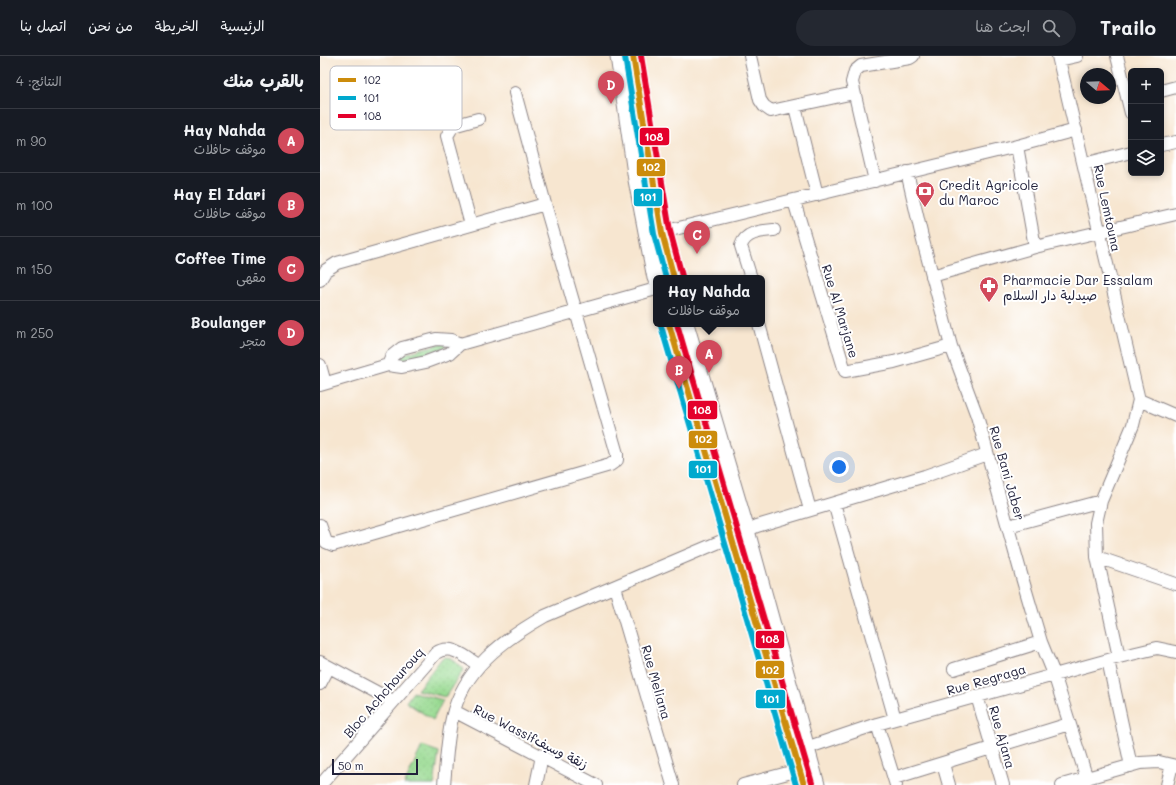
<!DOCTYPE html>
<html lang="ar">
<head>
<meta charset="utf-8">
<style>
	:root { --surface:#171b24; --page:#242831; --text:#f1f3f6; --muted:#9ea1a6; --line:#363941; --accent:#d1495b }
	body { margin:0; font-family:Mali,"Playpen Sans Arabic",sans-serif; background:var(--page); color:var(--text); direction:rtl }
	.controls { position:absolute; right:12px; top:12px; display:grid; overflow:hidden; border-radius:6px; box-shadow:0 2px 6px #0003 }
	.controls button { width:36px; height:36px; display:grid; place-items:center; padding:0; border:0; border-bottom:1px solid var(--line); background:var(--surface); color:var(--text); font:20px sans-serif }
	.compass { position:absolute; left:760px; top:12px; width:36px; height:36px; border-radius:50%; background:var(--surface); box-shadow:0 2px 6px #0003; rotate:109deg }
	.scale { position:absolute; left:12px; bottom:10px; width:86px; box-sizing:border-box; padding-left:4px; border:2px solid #22223b; border-top:0; font-size:11px; line-height:14px; white-space:nowrap; color:#22223b; -webkit-text-stroke:3px #fff; paint-order:stroke }
	.you { position:absolute; left:519px; top:411px; width:14px; height:14px; margin:-10px; border:3px solid #fff; border-radius:50%; background:#1a73e8; box-shadow:0 0 0 6px #1a73e833 }
	.badge { display:grid; place-items:center; width:26px; height:26px; border-radius:50%; background:var(--accent); color:#fff; font-size:13px; font-weight:700 }
	.pin { position:absolute; translate:-50% -33px; filter:drop-shadow(0 1px 2px #0008) }
	.pin::after { content:''; position:absolute; top:21px; width:14px; height:12px; background:inherit; clip-path:polygon(0 0,100% 0,50% 100%) }
	.popup { position:absolute; left:333px; top:219px; width:112px; height:52px; box-sizing:border-box; display:grid; place-content:center; border-radius:6px; background:var(--surface); filter:drop-shadow(0 1px 3px #0005); font-size:13px; white-space:nowrap; color:var(--muted) }
	.popup b { font-size:15px; color:var(--text) }
	.popup::after { content:''; position:absolute; left:50%; top:100%; margin-left:-8px; border:8px solid transparent; border-top-color:var(--surface) }
	.list { margin:0; padding:0; list-style:none }
	h2 { display:flex; justify-content:space-between; align-items:center; height:52px; margin:0; padding:0 16px; font-size:17px }
	h2 small { font-size:13px; font-weight:400; color:var(--muted) }
	.list li { display:grid; grid-template-columns:26px 1fr auto; gap:12px; align-items:center; box-sizing:border-box; height:64px; padding:0 16px; border-top:1px solid var(--line) }
	.list b { display:block; font-size:15px; white-space:nowrap }
	.list p { margin:0; font-size:13px; white-space:nowrap; color:var(--muted) }
	.list em { font-size:13px; font-style:normal; color:var(--muted) }
	.icon { flex:none; width:22px; height:22px; fill:none; stroke:currentColor; stroke-width:2; stroke-linecap:round; stroke-linejoin:round }
	.map { position:relative; flex:none; width:856px; height:729px; overflow:hidden; direction:ltr }
	header { display:flex; align-items:center; gap:24px; box-sizing:border-box; height:56px; padding:0 20px; background:var(--surface); border-bottom:1px solid var(--line) }
	header strong { font-size:19px }
	nav { display:flex; gap:22px; margin-inline-start:auto; font-size:14px }
	.search { width:280px; height:36px; background:var(--page); display:flex; align-items:center; gap:10px; box-sizing:border-box; padding:0 14px; border-radius:22px; color:var(--muted); font-size:15px }
	main { display:flex }
	aside { flex:1; background:var(--surface) }
	.map>svg:first-child { display:block }
	.grass { fill:url(#grass-dots); stroke:#5d7e66 }
	.lines { fill:none; stroke-linecap:round; stroke-linejoin:round }
	.street-casing { stroke:#8c8486; stroke-width:14 }
	.secondary-casing { stroke:#8c8486; stroke-width:19 }
	.street { stroke:#fff; stroke-width:12 }
	.secondary { stroke:#fff; stroke-width:17 }
	.bus-1-casing { stroke:#fff; stroke-width:9 }
	.bus-2-casing { stroke:#fff; stroke-width:9 }
	.bus-3-casing { stroke:#fff; stroke-width:9 }
	.bus-1 { stroke:#cc8c0c; stroke-width:6 }
	.bus-2 { stroke:#00a9ce; stroke-width:6 }
	.bus-3 { stroke:#e4002b; stroke-width:6 }
	.labels { text-anchor:middle; dominant-baseline:central; stroke-width:4; stroke-linejoin:round; paint-order:stroke }
	.poi-label { font-size:13px; fill:#22223b; stroke:#fff; text-anchor:start }
	.street-label { font-size:13px; fill:#22223b; stroke:#fff }
	.key { fill:#fff; stroke:#bdbdc4; stroke-width:1 }
	.key-label { font-size:11px; fill:#22223b }
	.line-badge { stroke:#fff; stroke-width:1.5 }
	.badge-label { font-size:11px; text-anchor:middle; font-weight:bold; fill:#fff }
</style>
</head>
<body>
<header>
<strong>Trailo</strong>
<div class="search"><svg class="icon" aria-label="search" viewBox="0 0 24 24"><circle cx="10" cy="10" r="6"/><path d="M15 15l6 6"/></svg>ابحث هنا</div>
<nav><a>الرئيسية</a><a>الخريطة</a><a>من نحن</a><a>اتصل بنا</a></nav>
</header>
<main>
<div class="map">
<svg width="856" height="729" viewBox="0 0 856 729">
	<defs>
		<pattern id="grass-dots" width="8" height="8" patternUnits="userSpaceOnUse"><rect width="8" height="8" fill="#98da91"/><path d="M2 2h.1M6 6h.1" fill="none" stroke="#83bb7e" stroke-width="1.8" stroke-linecap="round"/></pattern>
	</defs>
	<rect width="100%" height="100%" fill="#fff"/>
	<filter id="ink" filterUnits="userSpaceOnUse"><feTurbulence type="fractalNoise" baseFrequency=".025" numOctaves="2"/><feDisplacementMap in="SourceGraphic" scale="8" xChannelSelector="R" yChannelSelector="G"/><feConvolveMatrix kernelMatrix="1 2 1 2 8 2 1 2 1" color-interpolation-filters="sRGB"/></filter>
	<filter id="wash" filterUnits="userSpaceOnUse"><feTurbulence type="fractalNoise" baseFrequency=".012" numOctaves="4" result="noise"/><feDisplacementMap in="SourceGraphic" scale="16" xChannelSelector="R" yChannelSelector="G"/><feGaussianBlur stdDeviation="0.9" result="paint"/><feColorMatrix in="noise" values="0 0 0 0 0 0 0 0 0 0 0 0 0 0 0 0 0 1.4 0 .05"/><feComposite in="paint" operator="in"/></filter>
	<g filter="url(#wash)">
		<rect width="100%" height="100%" fill="#f7e6d0"/>
		<path class="grass" d="M123 287 126 289 124 292 82 304 81 302 84 298Z
			M125 601 131 602 144 613 125 641 97 634 122 602Z
			M93 636 123 644 113 664 86 646Z
			M102 690 119 696 114 729H84Z"/>
	</g>
	<g filter="url(#ink)">
		<g class="lines">
			<g class="street-casing">
				<path id="street" d="M430 0 440 44 444 50 451 55 534 37
					M738 0 819 344 813 369 781 445 776 467 777 501 799 601
					M797 0 811 57
					M739 4 757 0
					M841 35 856 31
					M475 51 497 139
					M841 89 856 86
					M697 90 715 191
					M764 108 811 96
					M587 116 602 181 631 290 657 360 703 525 721 586 734 618 767 723
					M555 125 532 26 535 15 541 10 590 2 593 0
					M474 145 525 315 574 306 631 290
					M151 169 127 80 133 70 158 63
					M334 178 697 90 756 74
					M612 220 715 191 856 158
					M431 222 421 190C425 176 441 175 454 174
					M0 224 6 214 17 207 225 148
					M439 268 490 454
					M0 309 5 327
					M68 309 72 300 82 292 116 283 131 284 140 288
					M0 329 68 309 82 311 106 306 130 297 140 288 336 233
					M819 344 856 360
					M514 447 575 663
					M0 469 6 486 13 489 290 409 297 404V398L225 148 195 37
					M688 470 781 445
					M777 501 856 528
					M295 531 353 729
					M788 604 811 710
					M0 606 73 645
					M634 613 721 586
					M0 628 9 611
					M657 640 683 729
					M134 655 276 729
					M557 668 576 729
					M486 692 557 668 799 601 837 592 856 596
					M623 708 629 729
					M574 722 749 668
					M0 728 4 725 116 597C131 587 146 601 158 609
					M124 729C126 707 127 684 132 662 143 613 183 584 225 560L437 470 605 420 667 398
					M216 729 222 700
					M423 729 479 714
					M742 729 820 707 839 706 856 710
					M847 729 852 709"/>
			</g>
			<g class="secondary-casing">
				<path id="secondary" d="M299 0 317 124 336 222
					M313 0 342 177 354 222
					M349 268 484 729
					M365 268 426 475 496 729"/>
			</g>
			<use href="#street" class="street"/>
			<use href="#secondary" class="secondary"/>
			<g class="bus-1-casing">
				<path id="bus-1" d="M313 0 342 177 354 222
					M349 268 484 729"/>
			</g>
			<g class="bus-2-casing">
				<path id="bus-2" d="M305 1 334 178 346 222
					M341 270 476 729"/>
			</g>
			<g class="bus-3-casing">
				<path id="bus-3" d="M321 0 350 175 362 220
					M357 268 492 727"/>
			</g>
			<use href="#bus-1" class="bus-1"/>
			<use href="#bus-2" class="bus-2"/>
			<use href="#bus-3" class="bus-3"/>
		</g>
	</g>
	<defs>
		<g id="bank-pin" transform="scale(1)"><path d="M0 17L-7.5 6A9.5 9.5 0 1 1 7.5 6Z" fill="#d1495b" stroke="#fff"/><path d="M-6-4H6V4H-6ZM0-2.3a2.3 2.3 0 1 0 0 4.6a2.3 2.3 0 1 0 0-4.6Z" fill="#fff"/></g>
		<g id="pharmacy-pin" transform="scale(1)"><path d="M0 17L-7.5 6A9.5 9.5 0 1 1 7.5 6Z" fill="#d1495b" stroke="#fff"/><path d="M-2-6h4v4h4v4h-4v4h-4v-4h-4v-4h4Z" fill="#fff"/></g>
	</defs>
	<g fill-rule="evenodd">
		<use href="#bank-pin" x="605" y="135"/>
		<use href="#pharmacy-pin" x="669" y="230"/>
	</g>
	<g class="labels">
		<g class="poi-label">
			<text x="619" y="128">Credit Agricole<tspan x="619" dy="15">du Maroc</tspan></text>
			<text x="683" y="223">Pharmacie Dar Essalam<tspan x="683" dy="15">صيدلية دار السلام</tspan></text>
		</g>
		<g class="street-label">
			<text transform="translate(788 152) rotate(78)">Rue Lemtouna</text>
			<text transform="translate(521 255) rotate(73)">Rue Al Marjane</text>
			<text transform="translate(688 417) rotate(74)">Rue Bani Jaber</text>
			<text transform="translate(666 623) rotate(-16)">Rue Regraga</text>
			<text transform="translate(337 626) rotate(74)">Rue Meliana</text>
			<text transform="translate(63 636) rotate(-49)">Bloc Achchourouq</text>
			<text transform="translate(211 680) rotate(27)">Rue Wassifزنقة وسيف</text>
			<text transform="translate(683 681) rotate(74)">Rue Ajana</text>
		</g>
	</g>
	<rect x="10" y="10" width="132" height="64" rx="6" class="key"/>
	<rect x="18" y="22" width="18" height="4" fill="#cc8c0c"/>
	<rect x="18" y="40" width="18" height="4" fill="#00a9ce"/>
	<rect x="18" y="58" width="18" height="4" fill="#e4002b"/>
	<g class="key-label">
		<text x="43" y="28">102</text>
		<text x="43" y="46">101</text>
		<text x="43" y="64">108</text>
	</g>
	<g class="line-badge">
		<rect x="319" y="71" width="31" height="19" rx="4" fill="#e4002b"/>
		<rect x="316" y="102" width="30" height="19" rx="4" fill="#cc8c0c"/>
		<rect x="313" y="132" width="30" height="19" rx="4" fill="#00a9ce"/>
		<rect x="367" y="344" width="31" height="20" rx="4" fill="#e4002b"/>
		<rect x="368" y="374" width="30" height="19" rx="4" fill="#cc8c0c"/>
		<rect x="368" y="404" width="30" height="19" rx="4" fill="#00a9ce"/>
		<rect x="435" y="574" width="30" height="19" rx="4" fill="#e4002b"/>
		<rect x="435" y="604" width="30" height="19" rx="4" fill="#cc8c0c"/>
		<rect x="435" y="633" width="31" height="20" rx="4" fill="#00a9ce"/>
	</g>
	<g class="badge-label">
		<text x="334" y="85">108</text>
		<text x="331" y="115">102</text>
		<text x="328" y="145">101</text>
		<text x="382" y="358">108</text>
		<text x="383" y="387">102</text>
		<text x="383" y="417">101</text>
		<text x="450" y="587">108</text>
		<text x="450" y="618">102</text>
		<text x="451" y="647">101</text>
	</g>
</svg>
<div class="controls">
<button>+</button>
<button>−</button>
<button><svg class="icon" aria-label="layers" viewBox="0 0 24 24"><path d="M12 4l9 5-9 5-9-5zM3 14l9 5 9-5"/></svg></button>
</div>
<svg class="compass" viewBox="-18 -18 36 36"><path d="M0-13l5 13h-10z" fill="#e53935"/><path d="M0 13l5-13h-10z" fill="#9ea1a6"/></svg>
<div class="scale">50 m</div>
<div class="you"></div>
<div class="pin badge" style="left:389px;top:317px">A</div>
<div class="popup"><b>Hay Nahda</b>موقف حافلات</div>
<div class="pin badge" style="left:359px;top:333px">B</div>
<div class="pin badge" style="left:377px;top:198px">C</div>
<div class="pin badge" style="left:291px;top:48px">D</div>
</div>
<aside>
<h2>بالقرب منك<small>النتائج: 4</small></h2>
<ul class="list">
<li><span class="badge">A</span><div><b>Hay Nahda</b><p>موقف حافلات</p></div><em>90 m</em></li>
<li><span class="badge">B</span><div><b>Hay El Idari</b><p>موقف حافلات</p></div><em>100 m</em></li>
<li><span class="badge">C</span><div><b>Coffee Time</b><p>مقهى</p></div><em>150 m</em></li>
<li><span class="badge">D</span><div><b>Boulanger</b><p>متجر</p></div><em>250 m</em></li>
</ul>
</aside>
</main>
</body>
</html>
